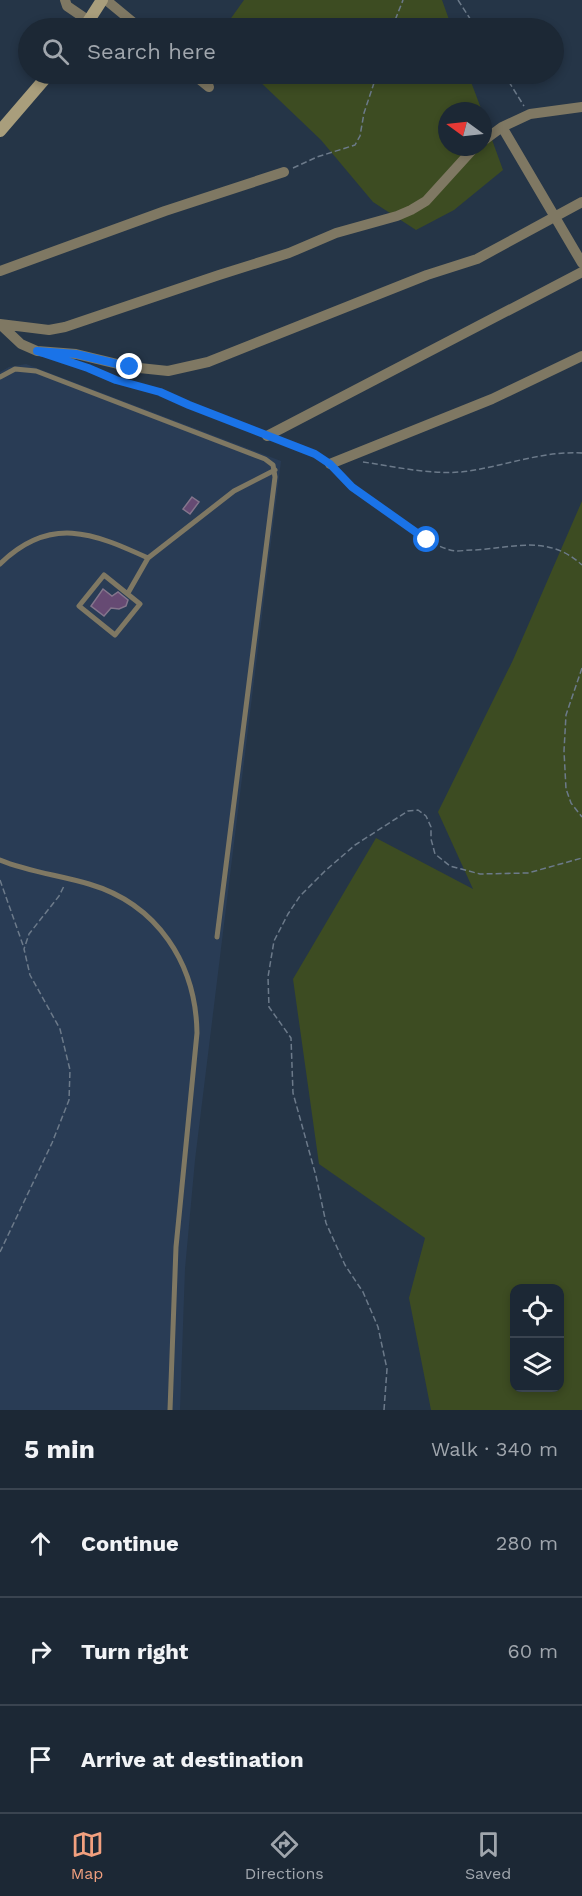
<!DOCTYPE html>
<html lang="en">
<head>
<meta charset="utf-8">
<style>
	:root { --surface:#1c2835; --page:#293441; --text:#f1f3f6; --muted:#a0a6ad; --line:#3a4450; --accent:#f2a07f }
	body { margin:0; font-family:"Work Sans",sans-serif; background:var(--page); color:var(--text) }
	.controls { position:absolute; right:18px; bottom:18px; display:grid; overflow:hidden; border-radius:12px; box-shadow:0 3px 9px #0003 }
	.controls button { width:54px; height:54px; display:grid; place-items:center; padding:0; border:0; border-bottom:2px solid var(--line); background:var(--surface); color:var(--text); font:30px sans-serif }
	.compass { position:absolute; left:438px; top:102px; width:54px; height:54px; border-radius:50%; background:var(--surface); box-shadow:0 3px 9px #0003; rotate:285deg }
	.stop { position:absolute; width:18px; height:18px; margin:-14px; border:4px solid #1a73e8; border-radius:50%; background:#fff }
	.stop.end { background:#1a73e8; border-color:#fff; box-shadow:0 2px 6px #0008 }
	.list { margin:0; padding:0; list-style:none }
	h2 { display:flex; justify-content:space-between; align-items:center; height:78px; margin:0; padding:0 24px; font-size:26px }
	h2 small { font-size:20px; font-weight:400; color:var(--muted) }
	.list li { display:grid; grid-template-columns:39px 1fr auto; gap:18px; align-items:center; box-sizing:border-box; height:108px; padding:0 24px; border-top:2px solid var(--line) }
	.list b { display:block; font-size:22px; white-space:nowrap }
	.list em { font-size:20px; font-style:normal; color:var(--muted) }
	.icon { flex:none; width:33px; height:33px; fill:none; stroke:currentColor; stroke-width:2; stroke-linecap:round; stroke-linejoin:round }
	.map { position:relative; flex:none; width:582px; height:1410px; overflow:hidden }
	.search { position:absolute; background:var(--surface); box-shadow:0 3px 9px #0003; left:18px; right:18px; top:18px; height:66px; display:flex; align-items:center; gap:15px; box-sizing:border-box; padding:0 21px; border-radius:33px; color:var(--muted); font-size:22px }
	.sheet { height:402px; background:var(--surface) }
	nav { display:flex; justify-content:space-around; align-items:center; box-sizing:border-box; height:84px; border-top:2px solid var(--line); background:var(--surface); font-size:16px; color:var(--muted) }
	nav a { display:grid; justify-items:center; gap:3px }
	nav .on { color:var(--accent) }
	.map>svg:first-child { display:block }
	.built { fill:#293c55 }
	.green { fill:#3d4c22; fill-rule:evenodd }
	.building { fill:#664a73; stroke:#84758c; stroke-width:1.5 }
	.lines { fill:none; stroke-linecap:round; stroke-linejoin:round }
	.path { stroke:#6c7a8a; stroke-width:1.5; stroke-dasharray:6 3; stroke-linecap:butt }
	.lane { stroke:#7f7863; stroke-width:5 }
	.street { stroke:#7f7863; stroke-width:10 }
	.secondary { stroke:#a99e7c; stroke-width:12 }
	.route { stroke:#1a73e8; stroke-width:8 }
</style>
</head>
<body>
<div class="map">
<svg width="582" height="1410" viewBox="0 0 582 1410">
	<rect width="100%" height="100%" fill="#253547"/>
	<path class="built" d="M26 364 281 461 195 1160 185 1269 180 1410H0V372L9 367Z"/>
	<path class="green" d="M244 0H442L452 28H224Z
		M252 74H468L482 111H447V147H483V115L503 170 454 210 416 230 373 202 321 140Z
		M582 501V1410H431L409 1298 425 1238 319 1164 293 979 376 838 473 889 438 812 513 660ZM560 1288V1388H514V1288Z"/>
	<path class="building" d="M192 497 199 502 190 514 183 509Z
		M103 589 112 596 118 592 128 600 126 606 119 609 111 608 104 616 91 606Z"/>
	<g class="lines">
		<path class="path" d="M458 0 476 28
			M392 28 403 0
			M504 74 524 106
			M293 168 317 157 355 145 360 136 364 113 377 74
			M92 370 116 380 160 392 258 432
			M279 441 315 454 322 459
			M363 462C398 467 434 476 469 471 507 465 543 451 582 453
			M338 473C360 495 421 542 450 550 457 552 466 550 473 550 514 548 548 534 582 565
			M582 668 566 715 564 751 566 789 571 803 582 817
			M0 880 24 948
			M0 1252 52 1143 69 1100 70 1070 60 1029 30 975 24 949 29 934 59 896 64 886
			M384 1410 387 1369 378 1327 363 1292 345 1265 326 1223 316 1176 293 1093 291 1038 269 1007 268 977 274 941 288 914 300 896 325 871 355 845 408 811 418 810 426 816 431 827V839L435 854 450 866 480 874 528 873 582 858"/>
		<path class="lane" d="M0 377 15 369 36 371 265 459 273 465 275 477 217 937
			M0 564C50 515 93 533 148 558
			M104 575 140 604 115 635 79 606Z
			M128 593 148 558 234 491 275 470
			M0 860C29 872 59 875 89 884 157 904 196 963 197 1033L176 1247 170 1410"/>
		<path class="street" d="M65 0 67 6 89 21
			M106 0 140 28
			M193 74 209 87
			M502 127 582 263
			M483 141 502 127 530 114 582 107
			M0 271 165 211 284 172
			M0 324 21 344 37 351 76 354 130 367 168 371 208 362 427 275 477 259 582 202
			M0 324 49 330 65 327 219 275 289 253 336 233 397 216 411 210 426 201 475 147
			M267 436 582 272
			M330 464 492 399 582 356"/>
		<path class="secondary" d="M84 28 102 0
			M0 131 49 74"/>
	</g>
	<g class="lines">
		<path class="route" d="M130 367 76 354 37 351 88 368 116 380 160 392 189 405 315 454 330 464 352 487 427 540"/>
	</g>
</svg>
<div class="controls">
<button><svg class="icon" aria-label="locate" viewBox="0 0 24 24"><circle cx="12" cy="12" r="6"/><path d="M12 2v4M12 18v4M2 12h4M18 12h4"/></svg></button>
<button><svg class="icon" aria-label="layers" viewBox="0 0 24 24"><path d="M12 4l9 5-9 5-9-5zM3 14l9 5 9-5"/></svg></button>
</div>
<svg class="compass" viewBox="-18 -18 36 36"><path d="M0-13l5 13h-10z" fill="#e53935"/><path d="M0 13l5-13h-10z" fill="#a0a6ad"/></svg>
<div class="stop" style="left:427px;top:540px"></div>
<div class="stop end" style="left:130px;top:367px"></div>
<div class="search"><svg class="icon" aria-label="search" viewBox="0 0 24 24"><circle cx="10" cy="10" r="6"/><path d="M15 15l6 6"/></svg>Search here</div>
</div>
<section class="sheet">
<h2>5 min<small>Walk · 340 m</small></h2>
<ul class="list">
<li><svg class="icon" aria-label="ahead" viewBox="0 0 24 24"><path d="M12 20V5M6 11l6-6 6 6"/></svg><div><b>Continue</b></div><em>280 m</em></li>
<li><svg class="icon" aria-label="right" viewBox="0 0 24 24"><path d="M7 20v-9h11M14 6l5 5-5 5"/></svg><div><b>Turn right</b></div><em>60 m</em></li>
<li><svg class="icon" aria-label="arrive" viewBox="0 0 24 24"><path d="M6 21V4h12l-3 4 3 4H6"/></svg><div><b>Arrive at destination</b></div></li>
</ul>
</section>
<nav>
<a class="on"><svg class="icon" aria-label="map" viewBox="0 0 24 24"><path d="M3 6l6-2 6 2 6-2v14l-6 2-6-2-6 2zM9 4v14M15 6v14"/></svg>Map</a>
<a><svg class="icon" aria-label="directions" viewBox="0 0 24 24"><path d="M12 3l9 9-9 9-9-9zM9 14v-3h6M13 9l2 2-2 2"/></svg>Directions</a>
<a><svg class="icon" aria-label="saved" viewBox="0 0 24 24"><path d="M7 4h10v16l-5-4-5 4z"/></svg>Saved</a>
</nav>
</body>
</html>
